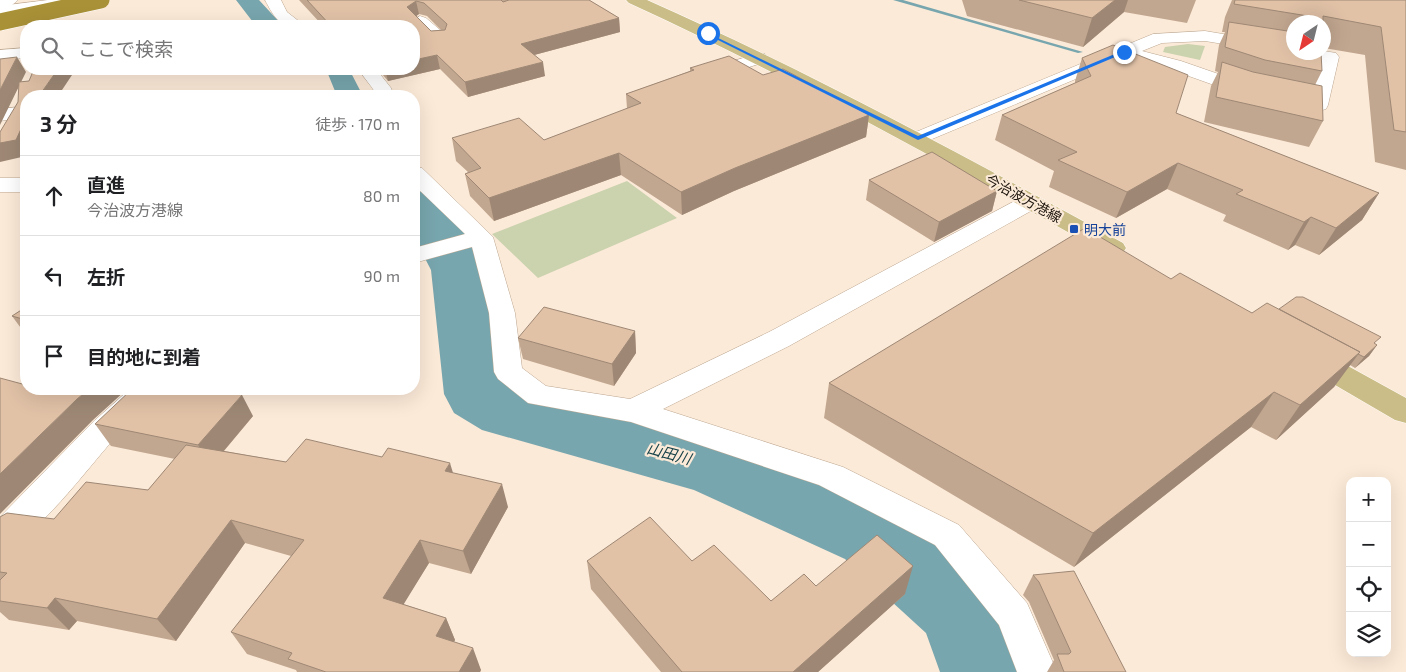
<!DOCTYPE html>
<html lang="ja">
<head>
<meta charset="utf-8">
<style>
	:root { --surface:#fff; --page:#f6f6f6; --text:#202124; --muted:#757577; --line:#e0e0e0 }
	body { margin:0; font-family:"Exo 2","Noto Sans JP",sans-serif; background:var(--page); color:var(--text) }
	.controls { position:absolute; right:15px; bottom:15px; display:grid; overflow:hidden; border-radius:10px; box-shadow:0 5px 20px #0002 }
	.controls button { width:45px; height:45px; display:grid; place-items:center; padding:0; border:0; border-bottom:1px solid var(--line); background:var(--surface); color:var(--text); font:25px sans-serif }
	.compass { position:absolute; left:1286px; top:15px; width:45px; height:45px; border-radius:50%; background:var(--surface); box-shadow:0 5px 20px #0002; rotate:215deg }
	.stop { position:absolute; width:15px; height:15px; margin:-11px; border:4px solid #1a73e8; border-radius:50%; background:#fff }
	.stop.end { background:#1a73e8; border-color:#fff; box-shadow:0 1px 5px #0008 }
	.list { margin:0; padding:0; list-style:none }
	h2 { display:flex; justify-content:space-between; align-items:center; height:65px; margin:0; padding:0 20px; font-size:21px }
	h2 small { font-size:16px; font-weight:400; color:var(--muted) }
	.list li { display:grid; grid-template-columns:32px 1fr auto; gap:15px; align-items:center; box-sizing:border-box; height:80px; padding:0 20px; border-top:1px solid var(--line) }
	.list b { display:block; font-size:19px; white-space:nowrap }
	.list p { margin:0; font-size:16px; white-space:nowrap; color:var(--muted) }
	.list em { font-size:16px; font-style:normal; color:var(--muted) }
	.icon { flex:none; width:28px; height:28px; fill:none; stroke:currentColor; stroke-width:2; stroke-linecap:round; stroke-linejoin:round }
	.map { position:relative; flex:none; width:1406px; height:672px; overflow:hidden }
	.search { position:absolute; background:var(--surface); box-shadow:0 5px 20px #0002; left:20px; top:20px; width:400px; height:55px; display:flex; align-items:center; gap:12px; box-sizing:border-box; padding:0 18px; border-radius:20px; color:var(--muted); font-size:19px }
	.panel { position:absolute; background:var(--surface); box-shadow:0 5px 20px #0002; left:20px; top:90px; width:400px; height:305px; border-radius:20px }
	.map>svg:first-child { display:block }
	.green { fill:#cad2ae }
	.water { fill:#78a6ae }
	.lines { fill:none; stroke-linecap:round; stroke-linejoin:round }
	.stream { fill:#78a6ae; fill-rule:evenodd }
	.river { fill:#78a6ae; fill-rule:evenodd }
	.street-casing { stroke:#bba690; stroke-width:1 }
	.secondary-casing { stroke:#bba690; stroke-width:1 }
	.primary-casing { stroke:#fff; stroke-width:1 }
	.street { fill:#fff; fill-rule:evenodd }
	.secondary { fill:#fff; fill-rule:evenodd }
	.primary { fill:#cbbd87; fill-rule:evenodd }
	.highway-bridge-casing { stroke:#fff; stroke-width:18; stroke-linecap:butt }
	.highway-bridge { stroke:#a99137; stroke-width:17 }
	.wall { fill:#c2a790; fill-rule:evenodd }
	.shaded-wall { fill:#9e8875 }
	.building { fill:#e1c2a7; stroke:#9e8875; fill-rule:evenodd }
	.route { fill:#1a73e8 }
	.transit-dot { fill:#1a4fb4; stroke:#fcead8; stroke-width:2 }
	.labels { text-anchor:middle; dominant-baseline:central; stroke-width:4.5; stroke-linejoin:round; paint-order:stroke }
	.street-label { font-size:14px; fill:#1d150d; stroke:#fcead8 }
	.transit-label { font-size:14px; fill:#164399; stroke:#fcead8; text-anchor:start }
	.water-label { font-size:15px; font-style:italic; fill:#164249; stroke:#fcead8 }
</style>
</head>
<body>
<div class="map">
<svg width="1406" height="672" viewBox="0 0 1406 672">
	<rect width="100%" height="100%" fill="#fcead8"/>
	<path class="green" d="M1188 44 1205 46 1200 60 1163 52 1165 47Z
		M627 181 677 218 538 278 492 234Z"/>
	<path class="water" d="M236 0H259L283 26H256Z
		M319 69H349L363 96H337L328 74Z
		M414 187 451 232 474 271 497 391 462 397 431 264 418 233 414 230Z"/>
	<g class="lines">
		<path class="stream" d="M893 0H903L1083 52 1078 53Z"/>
		<path class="river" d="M414 190 434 195 454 209 493 270 514 380 529 389 715 434 905 507 995 577 1038 672H940L926 633 845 559 694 490 482 430 454 413 444 394 431 270 414 237Z"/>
		<g class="street-casing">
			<path id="street" d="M0 0H18L5 11 0 13Z
				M265 0H281L287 12 305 26C281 28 276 21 265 0Z
				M420 16 426 18 446 35 448 39 446 43H434L414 24 412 21Z
				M1205 31 1294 46V52H1324V51L1336 53 1339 57 1328 105 1326 109 1319 111 1289 105 1287 101 1289 97 1296 95 1311 98 1321 60 1205 41 1162 43 1142 51 1181 61 1256 87 1258 91 1256 95H1242L1169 69 1126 58 925 142 918 144 911 142 908 138 911 134 1153 34Z
				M26 48V58L0 60V50Z
				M759 53 765 54 768 58 765 62 708 80 702 79 699 75 702 71Z
				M358 69H376L391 88 394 96H376L373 89Z
				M19 107 26 110V117L0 121V109Z
				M414 167 422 168 493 237 515 313 522 368 546 386 630 399 769 332 1022 197 1030 195 1038 197 1041 202 1038 207 789 346 663 409 843 467 959 525 1027 603 1057 672H1017L999 625 935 545 819 485 631 422 528 403 498 379 494 372 489 313 472 247 414 263V248L465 234 414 185Z
				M0 178H26V192H0Z
				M130 389H163L158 396C144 411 128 424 114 439 86 470 37 538 0 551V517L94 421Z"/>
		</g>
		<g class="secondary-casing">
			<path id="secondary" d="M48 0H66L68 3 60 8 0 16V6Z"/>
		</g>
		<g class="primary-casing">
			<path id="primary" d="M626 0H647C810 72 966 157 1123 243L1126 248 1123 253 1114 255 1105 253C949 165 792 78 629 3Z
				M1309 347 1319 350 1406 398V423L1395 420 1299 364 1295 357 1299 350Z"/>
		</g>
		<use href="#street" class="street"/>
		<use href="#secondary" class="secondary"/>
		<use href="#primary" class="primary"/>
		<g class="highway-bridge-casing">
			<path id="highway-bridge" d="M0 22 101 0"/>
		</g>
		<use href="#highway-bridge" class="highway-bridge"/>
	</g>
	<path class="wall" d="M299 0H589L619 18 620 32 534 55 545 76 468 97 440 69 388 81 378 69H414V26H323ZM419 14 427 16 441 30 431 31 416 16Z
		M962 0H1196L1187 23 1124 12 1083 47 967 16Z
		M1232 0H1406V170L1375 162 1365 55 1324 48V22H1294V52L1322 71 1315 85 1323 121 1309 147 1204 122 1211 86 1218 72 1215 71 1219 45 1225 32H1222L1225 17Z
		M1082 58 1176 113 1379 193 1362 220 1319 255 1295 245 1288 250 1223 221 1226 215 1167 189 1116 218 1049 187 1054 171 995 140 1002 115 1075 83V81Z
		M690 68 763 75 869 115 866 137 734 191 682 215 621 175 494 221 470 196 465 174 468 172 456 161 452 138 544 140 627 109 626 94 690 71Z
		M869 180 997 191 992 211 934 242 866 200Z
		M1171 279 1252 313 1279 309 1377 345 1369 356 1355 368 1350 365 1334 387 1276 440 1251 427 1074 567 824 418 829 383Z
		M26 307V335L12 316Z
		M635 331 636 353 614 386 523 359 518 338Z
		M253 416 224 451 286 462 453 473 508 507 471 574 429 563 403 604 446 618 455 640 454 642 481 670 480 672H297L296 670 247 654 231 632 291 556 245 543 176 641 77 621 69 630 9 620 0 612V517L54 519 148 490 175 459 111 446 95 424Z
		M587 561H692L771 601 816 586 905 594 818 672H661L591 589Z
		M1033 575 1126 672H1047L1054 660 1029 602 1023 595Z"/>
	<path class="shaded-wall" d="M1115 0H1128L1124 12 1083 47 1092 18Z
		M416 1 419 14 410 21 407 7Z
		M619 18 620 32 523 58 521 44Z
		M437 55 440 69 388 81 385 69H414V60Z
		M17 57 26 72 0 125V90Z
		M543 62 545 76 468 97 465 82Z
		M58 69H76L58 96H39Z
		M869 115 866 137 734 191 682 215 681 192 735 168Z
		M26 118V156L0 162V143Z
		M619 153 621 175 494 221 489 198Z
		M1178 163 1167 189 1116 218 1127 192Z
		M997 191 992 211 934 242 939 222Z
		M1379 193 1362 220 1319 255 1336 228Z
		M1311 217 1295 245 1288 250 1304 222Z
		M635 331 636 353 614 386 612 364Z
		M1377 345 1369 356 1355 368 1364 357Z
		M1360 352 1334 387 1276 440 1300 405Z
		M89 389H123L125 391 93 420 0 514V474L77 399Z
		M1274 392 1251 427 1074 567 1093 533Z
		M242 395 253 416 211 466 198 445Z
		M450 463 457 486 445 471Z
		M502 484 508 507 471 574 463 551Z
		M231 520 245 543 176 641 157 619Z
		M420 540 429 563 394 620 383 598Z
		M913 566 905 594 818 672H793Z
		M55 598 77 621 69 630 47 608Z
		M446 618 455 640 445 657 436 636Z
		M473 648 481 670 480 672H459Z"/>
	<path class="building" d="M307 0H501L503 2 509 0H589L619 18 521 44 543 62 465 82 437 55 414 60V26H331ZM416 1 424 3 447 24 445 30 431 31 407 7Z
		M1019 0H1115L1092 18Z
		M1235 0H1406V132L1394 130 1381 27 1323 16V21H1310L1308 16 1234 4Z
		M1229 22 1294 32V52H1321L1322 71 1265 60 1225 47Z
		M1113 45 1188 75 1176 113 1379 193 1336 228 1311 217 1304 222 1236 194 1243 190 1178 163 1127 192 1058 160 1077 152 1002 115 1091 76 1082 58Z
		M729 56 763 75 783 69 869 115 735 168 681 192 619 153 489 198 465 174 481 168 452 138 519 118 544 140 641 103 626 94 694 70 690 68Z
		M17 57 0 90V59Z
		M1222 62 1253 72 1322 86 1323 121 1216 97Z
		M34 69H58L39 96H26V118L16 140 0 143V132L18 102 19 82 29 81Z
		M932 152 997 191 939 222 869 180Z
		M1085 228 1171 279 1180 273 1252 313 1267 303 1360 352 1300 405 1274 392 1093 533 829 383Z
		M1296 297H1303L1381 337 1374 343 1377 345 1364 357 1358 354 1360 352 1279 309Z
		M26 307V320L12 316Z
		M544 307 635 331 612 364 518 338Z
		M0 378 26 385V389H41L48 390 50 389H89L77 399 0 474Z
		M132 389H210L242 395 198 445 95 424Z
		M306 439 382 457 388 448 450 463 445 471 502 484 463 551 420 540 383 598 446 618 436 636 473 648 459 672H326L288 659 292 653 231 632 304 540 231 520 157 619 55 598 47 608 0 601V580L7 573 0 572V517L7 513 54 519 86 482 148 490 186 445 286 462Z
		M650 517 692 561 714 545 771 601 804 574 816 586 877 535 913 566 793 672H682L587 561Z
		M1074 571 1126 672H1064L1057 654H1069L1071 652 1039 582 1033 575Z"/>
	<path class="route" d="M706 32 918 136 1122 51 1127 52 918 140 706 34Z"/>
	<rect class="transit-dot" x="1069" y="224" width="10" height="10" rx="2.5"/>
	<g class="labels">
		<g class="street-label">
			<text transform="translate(1024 198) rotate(29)">今治波方港線</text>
		</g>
		<g class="transit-label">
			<text x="1084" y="229">明大前</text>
		</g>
		<g class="water-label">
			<text transform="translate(669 453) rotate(15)">山田川</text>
		</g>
	</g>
</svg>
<div class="controls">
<button>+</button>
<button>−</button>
<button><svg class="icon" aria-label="locate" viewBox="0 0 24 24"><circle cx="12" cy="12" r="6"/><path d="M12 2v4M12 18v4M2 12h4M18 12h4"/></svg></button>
<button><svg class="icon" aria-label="layers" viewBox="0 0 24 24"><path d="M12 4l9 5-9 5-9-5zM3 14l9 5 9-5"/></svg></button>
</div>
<svg class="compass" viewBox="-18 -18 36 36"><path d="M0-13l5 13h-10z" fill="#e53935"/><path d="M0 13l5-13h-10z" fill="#757577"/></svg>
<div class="stop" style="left:708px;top:33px"></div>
<div class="stop end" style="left:1124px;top:52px"></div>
<div class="search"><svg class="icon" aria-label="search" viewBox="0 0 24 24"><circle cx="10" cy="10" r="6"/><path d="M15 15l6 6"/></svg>ここで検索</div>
<section class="panel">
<h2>3 分<small>徒歩 · 170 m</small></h2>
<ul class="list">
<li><svg class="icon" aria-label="ahead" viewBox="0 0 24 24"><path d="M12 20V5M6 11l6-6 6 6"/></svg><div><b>直進</b><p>今治波方港線</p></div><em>80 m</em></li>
<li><svg class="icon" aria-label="left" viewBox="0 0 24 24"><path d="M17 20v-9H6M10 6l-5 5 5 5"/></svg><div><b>左折</b></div><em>90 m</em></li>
<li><svg class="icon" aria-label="arrive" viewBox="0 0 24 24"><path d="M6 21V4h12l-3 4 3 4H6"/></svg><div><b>目的地に到着</b></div></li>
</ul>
</section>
</div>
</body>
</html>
